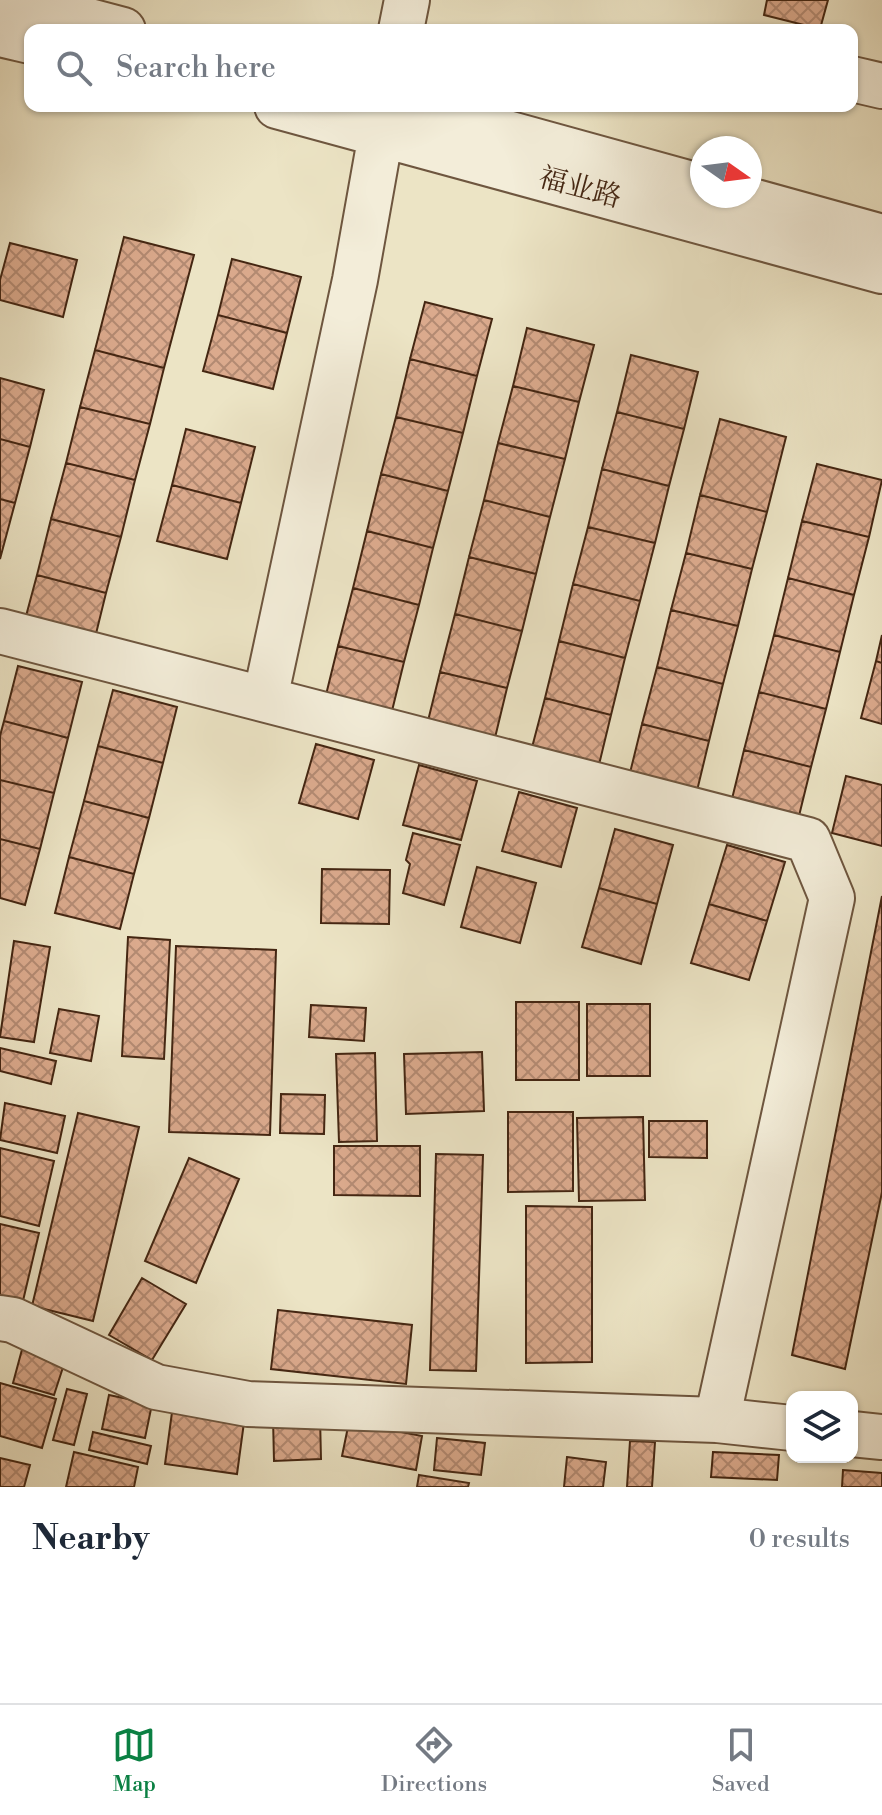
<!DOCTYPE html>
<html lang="en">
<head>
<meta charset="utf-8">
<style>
	:root { --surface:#fff; --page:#f6f6f7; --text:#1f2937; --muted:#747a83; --line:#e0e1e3; --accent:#0b8043 }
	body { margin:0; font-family:"Libre Bodoni","Noto Serif SC",serif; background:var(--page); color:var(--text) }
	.controls { position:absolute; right:24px; bottom:24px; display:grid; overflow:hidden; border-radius:16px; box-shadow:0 2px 6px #0004 }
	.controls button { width:72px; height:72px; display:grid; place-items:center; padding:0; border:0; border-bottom:2px solid var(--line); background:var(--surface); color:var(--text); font:40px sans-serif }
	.compass { position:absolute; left:690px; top:136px; width:72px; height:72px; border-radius:50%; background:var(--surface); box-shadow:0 2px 6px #0004; rotate:104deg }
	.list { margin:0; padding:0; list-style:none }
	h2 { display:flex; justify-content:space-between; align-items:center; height:104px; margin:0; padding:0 32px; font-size:34px }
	h2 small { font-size:26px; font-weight:400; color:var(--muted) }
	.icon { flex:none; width:44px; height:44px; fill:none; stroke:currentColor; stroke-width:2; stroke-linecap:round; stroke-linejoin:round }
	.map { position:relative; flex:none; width:882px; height:1487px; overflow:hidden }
	.search { position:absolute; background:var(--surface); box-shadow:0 2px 6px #0004; left:24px; right:24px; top:24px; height:88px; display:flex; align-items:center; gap:20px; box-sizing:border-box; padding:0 28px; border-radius:16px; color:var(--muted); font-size:30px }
	.sheet { height:216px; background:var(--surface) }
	nav { display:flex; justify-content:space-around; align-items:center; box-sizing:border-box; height:112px; border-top:2px solid var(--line); background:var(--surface); font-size:22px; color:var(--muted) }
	nav a { display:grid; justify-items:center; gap:4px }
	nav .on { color:var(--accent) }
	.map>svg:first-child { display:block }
	.building { fill:url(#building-cross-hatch); stroke:#442612; stroke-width:2 }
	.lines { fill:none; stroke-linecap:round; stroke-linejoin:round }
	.minor-casing { stroke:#6e563f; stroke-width:48 }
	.minor { stroke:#f3edd9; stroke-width:44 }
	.labels { text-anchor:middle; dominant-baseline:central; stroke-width:8; stroke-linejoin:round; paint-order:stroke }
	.street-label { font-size:28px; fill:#442612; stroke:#f3edd9 }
</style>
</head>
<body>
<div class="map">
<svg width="882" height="1487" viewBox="0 0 882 1487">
	<defs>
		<pattern id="building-cross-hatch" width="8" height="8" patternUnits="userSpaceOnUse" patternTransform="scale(2)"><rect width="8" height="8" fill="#dbaa8d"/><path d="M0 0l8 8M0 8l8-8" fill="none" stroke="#b38a72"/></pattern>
	</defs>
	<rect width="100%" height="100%" fill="#ece4c5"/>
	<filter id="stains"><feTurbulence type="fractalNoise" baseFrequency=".0025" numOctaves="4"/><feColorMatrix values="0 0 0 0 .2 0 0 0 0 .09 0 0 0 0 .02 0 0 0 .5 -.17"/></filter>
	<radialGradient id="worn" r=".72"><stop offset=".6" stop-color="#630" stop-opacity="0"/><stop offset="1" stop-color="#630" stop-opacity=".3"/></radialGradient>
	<path class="building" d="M767 0H828L820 29 764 15Z
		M124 237 194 255 164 368 95 350Z
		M10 243 77 260 63 317 0 300V280Z
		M232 259 301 277 287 333 218 315Z
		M425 302 492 319 477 376 410 359Z
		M218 315 287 333 273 389 203 371Z
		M527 328 594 345 579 402 513 386Z
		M95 350 164 368 150 424 80 407Z
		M631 355 698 372 684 429 617 412Z
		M410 359 477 376 463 433 396 417Z
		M0 378 44 390 30 447 0 439Z
		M513 386 579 402 565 459 498 443Z
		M80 407 150 424 135 480 66 463Z
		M617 412 684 429 669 486 602 469Z
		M396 417 463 433 448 491 381 474Z
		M720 419 786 437 767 512 700 495Z
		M186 429 255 447 241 503 172 485Z
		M0 439 30 447 15 503 0 499Z
		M498 443 565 459 550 517 484 500Z
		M66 463 135 480 121 537 51 519Z
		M817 464 882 480 869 537 802 521Z
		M602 469 669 486 655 543 588 527Z
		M381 474 448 491 433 548 367 531Z
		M172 485 241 503 227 559 157 541Z
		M700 495 767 512 752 569 686 553Z
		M0 499 15 503 0 559Z
		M484 500 550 517 536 574 469 557Z
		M51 519 121 537 106 593 37 575Z
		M802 521 869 537 854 595 788 578Z
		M588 527 655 543 640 601 573 584Z
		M367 531 433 548 419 605 353 588Z
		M686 553 752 569 738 626 671 610Z
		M469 557 536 574 522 631 455 614Z
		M37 575 106 593 92 650 22 631Z
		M788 578 854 595 840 652 774 635Z
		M573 584 640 601 625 658 559 641Z
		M353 588 419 605 404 662 338 646Z
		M671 610 738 626 723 684 657 667Z
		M455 614 522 631 507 688 440 672Z
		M774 635 840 652 826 709 759 692Z
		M882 635V663L876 661Z
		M559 641 625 658 611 715 545 698Z
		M338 646 404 662 390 719 324 703Z
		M876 661 882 663V724L861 718Z
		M18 666 82 682 68 738 4 721Z
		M657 667 723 684 709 741 642 724Z
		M440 672 507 688 493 746 426 729Z
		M113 690 177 707 163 763 98 746Z
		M759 692 826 709 811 767 744 750Z
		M545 698 611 715 597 773 530 755Z
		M4 721 68 738 54 793 0 780V736Z
		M642 724 709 741 695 799 628 781Z
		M316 744 374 760 358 819 299 803Z
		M98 746 163 763 149 818 84 801Z
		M744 750 811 767 797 824 730 807Z
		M419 765 477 781 461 840 403 825Z
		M846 776 882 785V846L832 833Z
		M0 780 54 793 40 849 0 839Z
		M519 792 577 808 561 867 502 851Z
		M84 801 149 818 134 874 69 857Z
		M615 829 673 845 657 904 599 888Z
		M413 833 460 845 444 905 403 893 410 864 406 860Z
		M0 839 40 849 25 905 0 898Z
		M727 845 785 862 767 921 709 904Z
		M69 857 134 874 120 929 55 913Z
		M477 867 536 883 520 943 461 927Z
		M322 869 390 870 389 924 321 923Z
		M599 888 657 904 641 964 582 947Z
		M882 896V1192L845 1369 792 1355Z
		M709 904 767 921 749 980 691 963Z
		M128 937 170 940 164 1059 122 1056Z
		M14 941 50 947 34 1042 0 1037Z
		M176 946 276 950 270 1135 169 1132Z
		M516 1002H579V1080H516Z
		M587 1004H650V1076H587Z
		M311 1005 366 1008 364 1041 309 1037Z
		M59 1009 99 1016 91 1061 50 1053Z
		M0 1048 56 1061 51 1084 0 1071Z
		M482 1052 484 1111 406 1114 404 1054Z
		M375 1053 377 1141 339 1142 336 1054Z
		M281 1094 325 1095 324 1134 280 1133Z
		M5 1103 65 1116 57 1153 0 1140Z
		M508 1112H573V1191L508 1192Z
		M78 1113 139 1127 93 1321 32 1306Z
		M643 1117 645 1200 579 1201 577 1118Z
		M649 1121H707V1158L649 1157Z
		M334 1146H420V1196L334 1195Z
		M0 1148 54 1161 39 1226 0 1216Z
		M436 1154 483 1155 476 1371 430 1370Z
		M189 1158 239 1179 196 1283 145 1261Z
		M526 1206 592 1207V1362L526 1363Z
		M0 1224 39 1233 22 1305 0 1300Z
		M142 1278 186 1304 152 1360 109 1335Z
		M278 1310 412 1325 406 1384 271 1369Z
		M24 1342 67 1355 54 1395 13 1383Z
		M0 1383 56 1399 42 1448 0 1436Z
		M67 1389 87 1394 74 1445 53 1440Z
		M109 1395 152 1404 145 1438 102 1429Z
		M173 1405 245 1415 237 1474 165 1464Z
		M320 1417 321 1459 274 1461 273 1418Z
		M349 1422 422 1436 416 1470 342 1456Z
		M93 1432 151 1446 147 1464 89 1450Z
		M437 1438 485 1443 481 1475 434 1470Z
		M630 1441 655 1442 652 1487H627Z
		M74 1452 138 1467 134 1487H66Z
		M713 1452 779 1455 777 1480 711 1477Z
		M567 1457 606 1462 603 1487H564Z
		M0 1458 30 1465 24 1487H0Z
		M843 1470 882 1473V1487H842Z
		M419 1475 469 1483 468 1487H417Z"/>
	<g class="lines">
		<g class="minor-casing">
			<path id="minor" d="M10 0 123 30
				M401 30 407 0
				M0 34 30 41
				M852 79 882 86
				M277 106 882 271
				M409 106 702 187
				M734 196 882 237
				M0 631 808 840 832 898 717 1420 792 1428
				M265 699 355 280 386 106
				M0 1318 13 1320 156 1387 248 1404 717 1420
				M852 1434 882 1437"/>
		</g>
		<use href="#minor" class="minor"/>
	</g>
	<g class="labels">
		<g class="street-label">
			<text transform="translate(580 188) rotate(15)">福业路</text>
		</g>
	</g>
	<rect width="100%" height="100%" filter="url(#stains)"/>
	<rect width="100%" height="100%" fill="url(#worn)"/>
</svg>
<div class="controls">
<button><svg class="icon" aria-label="layers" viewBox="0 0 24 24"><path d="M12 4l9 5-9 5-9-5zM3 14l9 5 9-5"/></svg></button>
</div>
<svg class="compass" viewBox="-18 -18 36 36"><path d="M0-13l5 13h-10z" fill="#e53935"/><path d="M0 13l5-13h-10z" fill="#747a83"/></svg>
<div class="search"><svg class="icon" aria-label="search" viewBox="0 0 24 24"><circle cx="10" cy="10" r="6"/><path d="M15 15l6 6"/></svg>Search here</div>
</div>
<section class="sheet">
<h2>Nearby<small>0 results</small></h2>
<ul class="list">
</ul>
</section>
<nav>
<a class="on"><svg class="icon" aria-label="map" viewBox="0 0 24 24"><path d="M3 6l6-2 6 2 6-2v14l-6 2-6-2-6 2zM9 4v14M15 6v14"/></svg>Map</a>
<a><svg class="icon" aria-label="directions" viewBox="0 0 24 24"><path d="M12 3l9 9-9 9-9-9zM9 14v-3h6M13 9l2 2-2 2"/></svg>Directions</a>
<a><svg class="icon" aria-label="saved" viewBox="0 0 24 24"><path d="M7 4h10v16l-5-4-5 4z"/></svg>Saved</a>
</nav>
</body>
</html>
